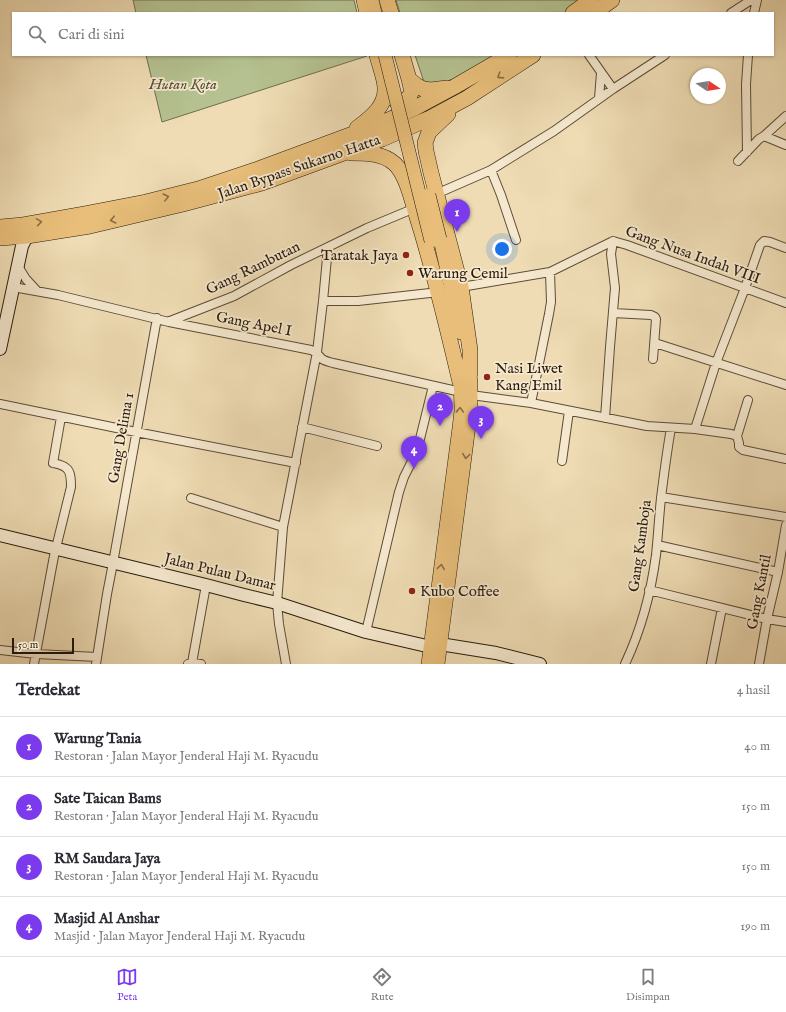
<!DOCTYPE html>
<html lang="id">
<head>
<meta charset="utf-8">
<style>
	:root { --surface:#fff; --page:#f2f2f3; --text:#2b2b33; --muted:#7c7c81; --line:#e1e1e2; --accent:#7c3aed }
	body { margin:0; font-family:"IM FELL English",serif; background:var(--page); color:var(--text) }
	.compass { position:absolute; left:690px; top:68px; width:36px; height:36px; border-radius:50%; background:var(--surface); box-shadow:0 1px 3px #0004; rotate:102deg }
	.scale { position:absolute; left:12px; bottom:10px; width:62px; box-sizing:border-box; padding-left:4px; border:2px solid #2a1c0d; border-top:0; font-size:11px; line-height:14px; white-space:nowrap; color:#2a1c0d; -webkit-text-stroke:3px #f5e8ce; paint-order:stroke }
	.you { position:absolute; left:502px; top:249px; width:14px; height:14px; margin:-10px; border:3px solid #fff; border-radius:50%; background:#1a73e8; box-shadow:0 0 0 6px #1a73e833 }
	.badge { display:grid; place-items:center; width:26px; height:26px; border-radius:50%; background:var(--accent); color:#fff; font-size:13px; font-weight:700 }
	.pin { position:absolute; translate:-50% -33px; filter:drop-shadow(0 1px 2px #0008) }
	.pin::after { content:''; position:absolute; top:21px; width:14px; height:12px; background:inherit; clip-path:polygon(0 0,100% 0,50% 100%) }
	.list { margin:0; padding:0; list-style:none }
	h2 { display:flex; justify-content:space-between; align-items:center; height:52px; margin:0; padding:0 16px; font-size:17px }
	h2 small { font-size:13px; font-weight:400; color:var(--muted) }
	.list li { display:grid; grid-template-columns:26px 1fr auto; gap:12px; align-items:center; box-sizing:border-box; height:60px; padding:0 16px; border-top:1px solid var(--line) }
	.list b { display:block; font-size:15px; white-space:nowrap }
	.list p { margin:0; font-size:13px; white-space:nowrap; color:var(--muted) }
	.list em { font-size:13px; font-style:normal; color:var(--muted) }
	.icon { flex:none; width:22px; height:22px; fill:none; stroke:currentColor; stroke-width:2; stroke-linecap:round; stroke-linejoin:round }
	.map { position:relative; flex:none; width:786px; height:664px; overflow:hidden }
	.search { position:absolute; background:var(--surface); box-shadow:0 1px 3px #0004; left:12px; right:12px; top:12px; height:44px; display:flex; align-items:center; gap:10px; box-sizing:border-box; padding:0 14px; border-radius:0px; color:var(--muted); font-size:15px }
	.sheet { height:292px; background:var(--surface) }
	nav { display:flex; justify-content:space-around; align-items:center; box-sizing:border-box; height:56px; border-top:1px solid var(--line); background:var(--surface); font-size:11px; color:var(--muted) }
	nav a { display:grid; justify-items:center; gap:2px }
	nav .on { color:var(--accent) }
	.map>svg:first-child { display:block }
	.green { fill:#b5c190; stroke:#706e4e }
	.lines { fill:none; stroke-linecap:round; stroke-linejoin:round }
	.street-casing { stroke:#5b4c37; stroke-width:10 }
	.secondary-casing { stroke:#2a1c0d; stroke-width:14 }
	.primary-casing { stroke:#2a1c0d; stroke-width:14 }
	.highway-casing { stroke:#2a1c0d; stroke-width:16 }
	.street { stroke:#f5e8ce; stroke-width:8 }
	.secondary { stroke:#f5e8ce; stroke-width:12 }
	.primary { stroke:#e8be7a; stroke-width:13 }
	.highway { stroke:#e8be7a; stroke-width:15 }
	.primary-bridge-casing { stroke:#2a1c0d; stroke-width:14; stroke-linecap:butt }
	.primary-bridge { stroke:#e8be7a; stroke-width:13 }
	.oneway { stroke:#896d44 }
	.poi-dot { fill:#8f2418; stroke:#f5e8ce; stroke-width:1.5 }
	.labels { text-anchor:middle; dominant-baseline:central; stroke-width:3.5; stroke-linejoin:round; paint-order:stroke }
	.park-label { font-size:15px; font-style:italic; fill:#544e34; stroke:#f5e8ce }
	.street-label { font-size:15px; fill:#2a1c0d; stroke:#f5e8ce }
	.poi-label { font-size:15px; fill:#2a1c0d; stroke:#f5e8ce; text-anchor:start }
</style>
</head>
<body>
<div class="map">
<svg width="786" height="664" viewBox="0 0 786 664">
	<rect width="100%" height="100%" fill="#efdcb4"/>
	<filter id="stains"><feTurbulence type="fractalNoise" baseFrequency=".005" numOctaves="4"/><feColorMatrix values="0 0 0 0 .2 0 0 0 0 .09 0 0 0 0 .02 0 0 0 .5 -.17"/></filter>
	<radialGradient id="worn" r=".72"><stop offset=".6" stop-color="#630" stop-opacity="0"/><stop offset="1" stop-color="#630" stop-opacity=".3"/></radialGradient>
	<path class="green" d="M133 0H354L357 13H136Z
		M396 0H589L571 13H400Z
		M146 55H367V56L162 122Z
		M415 55H508L461 78 425 85Z"/>
	<g class="lines">
		<g class="street-casing">
			<path id="street" d="M731 13 751 0
				M754 13 757 0
				M589 55 613 89
				M599 98 601 73
				M764 136 786 145
				M747 152 746 84 748 55
				M738 161 759 139 764 136 786 116
				M491 170 501 195 516 240
				M436 194 491 170 554 131 613 89 665 55
				M613 241 627 245 786 303
				M18 266 26 279 37 291
				M13 287 58 295 169 322 311 350C317 352 318 355 322 359 325 361 329 362 333 363L461 392
				M461 287 550 272 613 241
				M323 301H358L439 292
				M613 313 651 315 655 317 656 319 653 359
				M170 321 234 296 291 265 367 228 415 208
				M655 343 786 385
				M471 395 531 403 647 426 695 429 731 434 737 436 739 443V447L743 450 786 459
				M531 403 549 314 551 302 550 272
				M0 404 136 432 296 463
				M605 418 610 347 615 288 611 254 613 241
				M302 427 377 446
				M695 429 716 363 745 288 760 245 764 241 770 242 786 248
				M737 436 748 400
				M562 461 569 411
				M661 497 786 517
				M191 498 283 527
				M657 545 778 572
				M649 590 767 619 786 622
				M366 632 399 492 404 477 417 451 433 386
				M0 650 36 654 97 657
				M192 663 206 585
				M34 664 54 556 71 487C71 481 71 471 66 468 63 465 57 464 53 463L61 417
				M96 664 107 594 113 563 157 318
				M188 664 192 663 201 664
				M286 664 279 624 277 603 283 527 317 352 323 301 328 247
				M625 664C641 630 651 593 656 555 658 536 659 517 661 498 664 474 667 451 671 428
				M711 664 722 608
				M759 664 767 619 778 572 786 525"/>
		</g>
		<g class="secondary-casing">
			<path id="secondary" d="M0 349 22 246 27 236
				M0 535 206 585 244 595 277 603 366 632 431 647
				M440 644 496 653 540 664"/>
		</g>
		<g class="primary-casing">
			<path id="primary" d="M372 0 375 13
				M440 239 461 333
				M428 664 459 428 461 411 460 372
				M438 664 471 410V382L468 364"/>
		</g>
		<g class="highway-casing">
			<path id="highway" d="M364 0 367 13
				M387 0 391 13
				M573 13 591 0
				M594 13 612 0
				M402 55 409 79 416 85 423 89 431 90 447 88
				M388 92C390 95 392 98 395 100 401 103 409 100 411 93 412 89 410 84 409 79
				M448 114 429 132 425 143 426 151 431 173 461 287 470 350V373
				M357 128C370 118 386 107 385 88 385 79 379 64 377 55
				M351 153C366 153 383 153 395 164 407 176 412 201 417 217 434 271 447 327 460 382
				M0 227 23 225 85 214 146 202 198 189 258 169 377 125 415 108 454 87 509 55
				M0 238 27 236 90 226 183 204 262 183 382 139 428 119 467 98 533 55"/>
		</g>
		<use href="#street" class="street"/>
		<use href="#secondary" class="secondary"/>
		<use href="#primary" class="primary"/>
		<use href="#highway" class="highway"/>
		<g class="primary-bridge-casing">
			<path id="primary-bridge" d="M385 55 431 241
				M429 195 440 239"/>
		</g>
		<use href="#primary-bridge" class="primary-bridge"/>
	</g>
	<defs><path id="oneway-chevron" d="M-2-3.5L2.5 0L-2 3.5" fill="none" stroke-width="1.6" stroke-linecap="round" stroke-linejoin="round"/></defs>
	<g class="oneway">
		<use href="#oneway-chevron" transform="translate(500 76) rotate(147)"/>
		<use href="#oneway-chevron" transform="translate(166 197) rotate(-14)"/>
		<use href="#oneway-chevron" transform="translate(113 220) rotate(167)"/>
		<use href="#oneway-chevron" transform="translate(39 222) rotate(-9)"/>
		<use href="#oneway-chevron" transform="translate(460 410) rotate(-88)"/>
		<use href="#oneway-chevron" transform="translate(466 456) rotate(98)"/>
		<use href="#oneway-chevron" transform="translate(441 567) rotate(-83)"/>
	</g>
	<g class="poi-dot">
		<circle cx="406" cy="255" r="4"/>
		<circle cx="410" cy="273" r="4"/>
		<circle cx="487" cy="377" r="4"/>
		<circle cx="412" cy="591" r="4"/>
	</g>
	<g class="labels">
		<g class="park-label">
			<text x="183" y="84">Hutan Kota</text>
		</g>
		<g class="street-label">
			<text transform="translate(299 167) rotate(-19)">Jalan Bypass Sukarno Hatta</text>
			<text transform="translate(693 255) rotate(20)">Gang Nusa Indah VIII</text>
			<text transform="translate(253 268) rotate(-26)">Gang Rambutan</text>
			<text transform="translate(254 324) rotate(11)">Gang Apel I</text>
			<text transform="translate(121 438) rotate(-80)">Gang Delima 1</text>
			<text transform="translate(640 546) rotate(-82)">Gang Kamboja</text>
			<text transform="translate(220 572) rotate(14)">Jalan Pulau Damar</text>
			<text transform="translate(759 592) rotate(-79)">Gang Kantil</text>
		</g>
		<g class="poi-label">
			<text x="398" y="255" text-anchor="end">Taratak Jaya</text>
			<text x="418" y="273">Warung Cemil</text>
			<text x="495" y="368">Nasi Liwet<tspan x="495" dy="17">Kang Emil</tspan></text>
			<text x="420" y="591">Kubo Coffee</text>
		</g>
	</g>
	<rect width="100%" height="100%" filter="url(#stains)"/>
	<rect width="100%" height="100%" fill="url(#worn)"/>
</svg>
<svg class="compass" viewBox="-18 -18 36 36"><path d="M0-13l5 13h-10z" fill="#e53935"/><path d="M0 13l5-13h-10z" fill="#7c7c81"/></svg>
<div class="scale">50 m</div>
<div class="you"></div>
<div class="pin badge" style="left:457px;top:232px">1</div>
<div class="pin badge" style="left:440px;top:426px">2</div>
<div class="pin badge" style="left:481px;top:439px">3</div>
<div class="pin badge" style="left:414px;top:469px">4</div>
<div class="search"><svg class="icon" aria-label="search" viewBox="0 0 24 24"><circle cx="10" cy="10" r="6"/><path d="M15 15l6 6"/></svg>Cari di sini</div>
</div>
<section class="sheet">
<h2>Terdekat<small>4 hasil</small></h2>
<ul class="list">
<li><span class="badge">1</span><div><b>Warung Tania</b><p>Restoran · Jalan Mayor Jenderal Haji M. Ryacudu</p></div><em>40 m</em></li>
<li><span class="badge">2</span><div><b>Sate Taican Bams</b><p>Restoran · Jalan Mayor Jenderal Haji M. Ryacudu</p></div><em>150 m</em></li>
<li><span class="badge">3</span><div><b>RM Saudara Jaya</b><p>Restoran · Jalan Mayor Jenderal Haji M. Ryacudu</p></div><em>150 m</em></li>
<li><span class="badge">4</span><div><b>Masjid Al Anshar</b><p>Masjid · Jalan Mayor Jenderal Haji M. Ryacudu</p></div><em>190 m</em></li>
</ul>
</section>
<nav>
<a class="on"><svg class="icon" aria-label="map" viewBox="0 0 24 24"><path d="M3 6l6-2 6 2 6-2v14l-6 2-6-2-6 2zM9 4v14M15 6v14"/></svg>Peta</a>
<a><svg class="icon" aria-label="directions" viewBox="0 0 24 24"><path d="M12 3l9 9-9 9-9-9zM9 14v-3h6M13 9l2 2-2 2"/></svg>Rute</a>
<a><svg class="icon" aria-label="saved" viewBox="0 0 24 24"><path d="M7 4h10v16l-5-4-5 4z"/></svg>Disimpan</a>
</nav>
</body>
</html>
